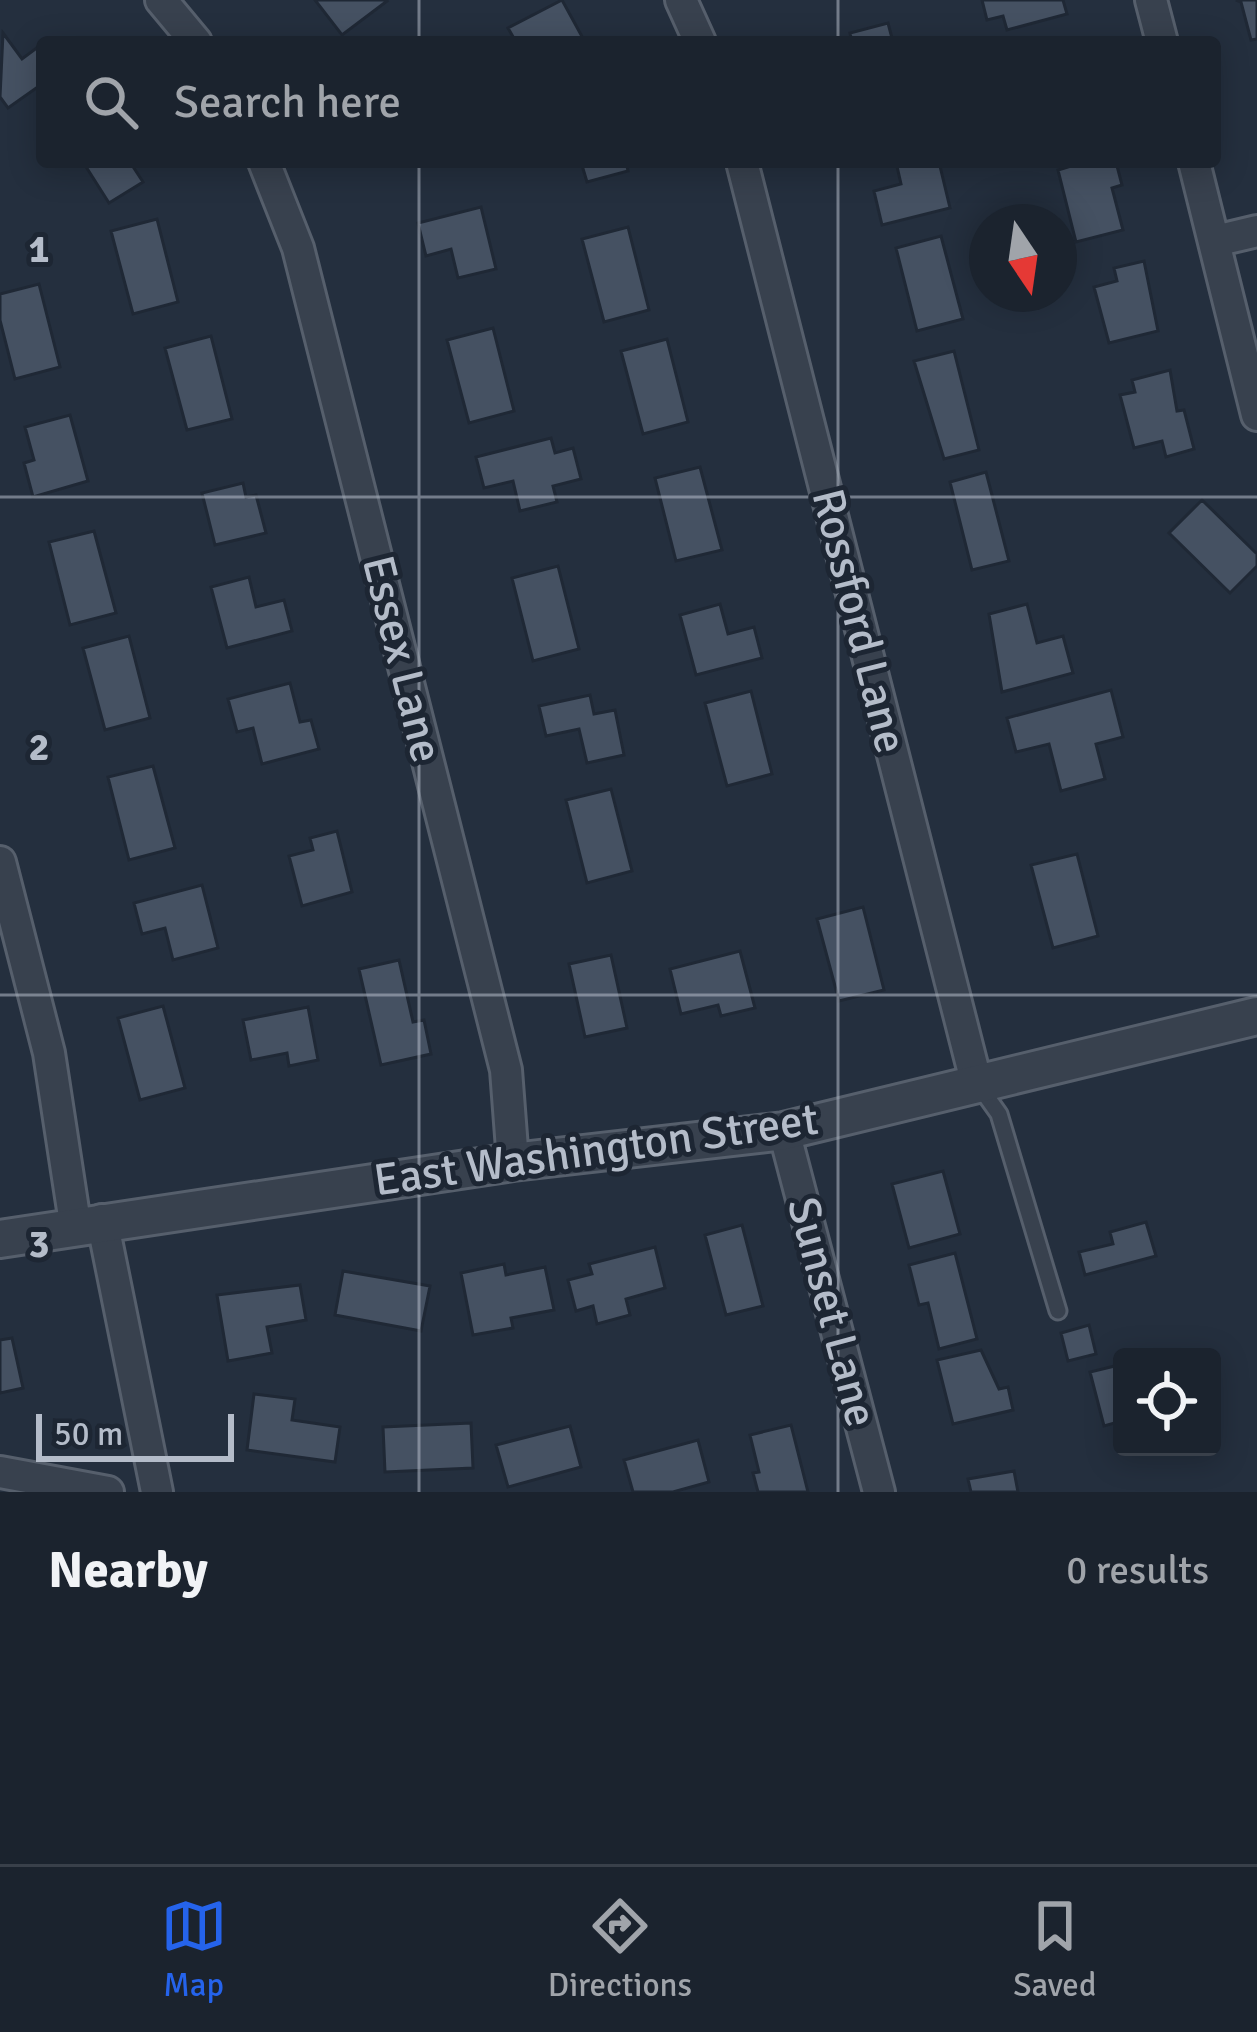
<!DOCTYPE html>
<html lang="en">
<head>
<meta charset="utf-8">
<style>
	:root { --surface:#1b232e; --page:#282f3a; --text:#f1f3f6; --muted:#a0a4aa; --line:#39404a; --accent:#2563eb }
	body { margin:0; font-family:Signika,sans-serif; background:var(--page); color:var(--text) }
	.controls { position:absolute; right:36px; bottom:36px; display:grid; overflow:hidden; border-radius:12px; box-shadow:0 6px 30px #0003 }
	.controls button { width:108px; height:108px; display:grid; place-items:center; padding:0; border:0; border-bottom:3px solid var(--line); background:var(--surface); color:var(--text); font:60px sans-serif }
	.compass { position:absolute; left:969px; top:204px; width:108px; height:108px; border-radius:50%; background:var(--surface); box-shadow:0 6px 30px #0003; rotate:167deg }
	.scale { position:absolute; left:36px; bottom:30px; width:198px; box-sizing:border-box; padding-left:12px; border:6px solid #b4bcc9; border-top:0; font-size:33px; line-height:42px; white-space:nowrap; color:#b4bcc9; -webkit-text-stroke:9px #1d2633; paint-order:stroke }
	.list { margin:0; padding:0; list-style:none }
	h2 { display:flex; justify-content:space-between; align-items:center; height:156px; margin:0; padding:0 48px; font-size:51px }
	h2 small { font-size:39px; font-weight:400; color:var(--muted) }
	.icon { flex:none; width:66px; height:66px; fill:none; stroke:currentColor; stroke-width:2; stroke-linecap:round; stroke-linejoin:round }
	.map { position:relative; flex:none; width:1257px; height:1492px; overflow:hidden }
	.search { position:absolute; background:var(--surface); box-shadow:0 6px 30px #0003; left:36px; right:36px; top:36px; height:132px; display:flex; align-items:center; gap:30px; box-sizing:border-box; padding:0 42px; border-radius:12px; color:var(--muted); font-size:45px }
	.sheet { height:372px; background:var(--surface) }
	nav { display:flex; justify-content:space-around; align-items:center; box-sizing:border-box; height:168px; border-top:3px solid var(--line); background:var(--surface); font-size:33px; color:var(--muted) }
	nav a { display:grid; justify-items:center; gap:6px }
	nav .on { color:var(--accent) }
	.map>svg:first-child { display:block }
	.building { fill:#455162; stroke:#1f2835; stroke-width:3 }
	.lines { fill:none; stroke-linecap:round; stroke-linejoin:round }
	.service-casing { stroke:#565f6c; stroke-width:21 }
	.minor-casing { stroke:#565f6c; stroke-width:36 }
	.tertiary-casing { stroke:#565f6c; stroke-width:42 }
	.service { stroke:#38414e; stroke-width:15 }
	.minor { stroke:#38414e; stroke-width:30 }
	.tertiary { stroke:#38414e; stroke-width:36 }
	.grid { fill:none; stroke:#b4bcc9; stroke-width:3; stroke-opacity:0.55 }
	.labels { text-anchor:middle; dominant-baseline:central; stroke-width:10; stroke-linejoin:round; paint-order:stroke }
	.street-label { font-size:45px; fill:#b4bcc9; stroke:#1d2633 }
	.grid-label { font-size:39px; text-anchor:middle; font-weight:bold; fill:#b4bcc9; stroke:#1d2633; stroke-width:10; stroke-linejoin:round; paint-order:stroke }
</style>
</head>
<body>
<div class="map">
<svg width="1257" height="1492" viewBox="0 0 1257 1492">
	<rect width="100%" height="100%" fill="#242f3e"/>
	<path class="building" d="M315 0H386L387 1 342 35Z
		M562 0 585 42H516L508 28Z
		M982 0H1063L1067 14 1007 30 1003 16 987 20Z
		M1236 0H1257V39L1251 40 1241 2Z
		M888 23 893 42H852L850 33Z
		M3 33 22 59 42 44V84L8 108 0 97Z
		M83 162H130L143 182 109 203Z
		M581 162H626L628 171 587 182Z
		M896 162H939L950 208 882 225 874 191 901 184Z
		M1116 162 1122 185 1112 188 1123 230 1076 242 1058 170 1084 162Z
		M481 207 496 269 458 278 451 249 426 256 418 223Z
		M157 219 178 302 133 314 111 231Z
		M628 227 649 310 604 322 582 239Z
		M941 236 963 319 917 331 896 248Z
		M1144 261 1158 331 1109 343 1094 287 1117 281 1114 268Z
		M39 284 60 367 15 379 0 320V294Z
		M493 328 514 411 469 423 447 340Z
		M211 336 232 419 187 430 165 348Z
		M667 339 688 422 643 434 621 351Z
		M954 351 979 450 944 459 914 361Z
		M1170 370 1177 411 1184 410 1194 449 1166 457 1162 441 1134 448 1120 395 1135 392 1132 380Z
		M70 415 88 481 33 497 24 463 34 460 25 427Z
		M551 438 555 453 573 448 581 479 553 486 557 502 520 511 513 481 484 488 476 457Z
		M700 467 722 550 676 561 655 478Z
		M986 472 1009 561 972 570 950 482Z
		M243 483 246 497 256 495 266 533 215 545 202 493Z
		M1202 500 1257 554V566L1230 593 1169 533Z
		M94 531 116 613 70 625 49 542Z
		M558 566 579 649 533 661 512 578Z
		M249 577 256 607 284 600 292 631 227 648 211 587Z
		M720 604 728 634 754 627 762 658 696 675 680 615Z
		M1027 604 1037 643 1063 636 1073 673 1002 692 989 614Z
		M129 636 150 718 105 730 83 648Z
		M290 683 300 722 311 720 319 749 262 764 253 728 237 732 228 699Z
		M1111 690 1123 737 1096 744 1105 779 1061 791 1049 744 1016 752 1007 718Z
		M751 691 772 774 727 786 705 703Z
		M590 695 594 714 615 710 624 755 587 763 579 729 546 736 539 706Z
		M153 766 175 848 129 860 108 777Z
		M611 789 632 871 587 883 566 800Z
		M337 831 352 892 302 906 289 856 313 850 310 838Z
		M1077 854 1098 936 1053 948 1031 865Z
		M202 885 218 948 173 960 165 928 142 934 134 903Z
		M863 907 884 990 839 1001 817 919Z
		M740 951 755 1008 721 1016 718 1005 681 1014 670 969Z
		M611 955 627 1028 585 1037 569 964Z
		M399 960 413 1022 424 1020 431 1054 381 1065 359 969Z
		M163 1006 185 1088 140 1100 118 1018Z
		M308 1007 318 1060 289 1066 287 1053 251 1060 243 1020Z
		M943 1171 960 1234 909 1248 892 1184Z
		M1146 1222 1156 1256 1085 1275 1079 1252 1113 1244 1110 1232Z
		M742 1225 763 1306 726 1315 705 1235Z
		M655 1247 665 1288 626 1299 630 1315 597 1324 593 1306 576 1311 568 1280 592 1274 589 1264Z
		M955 1253 977 1339 939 1349 928 1303 919 1305 909 1265Z
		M504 1264 506 1275 545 1267 554 1310 511 1318 513 1328 473 1335 461 1273Z
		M343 1271 430 1286 421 1331 335 1315Z
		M300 1285 306 1320 267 1327 272 1353 228 1361 217 1295Z
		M1089 1325 1096 1354 1068 1361 1061 1333Z
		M12 1338 23 1388 0 1393V1340Z
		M981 1350 999 1389 1008 1387 1013 1410 953 1424 937 1360Z
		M1119 1365 1122 1421 1104 1426 1090 1372Z
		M254 1394 295 1399 292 1420 340 1427 335 1462 247 1450Z
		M471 1423 473 1468 385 1472 383 1427Z
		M791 1425 808 1492H758L753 1473 759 1472 750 1435Z
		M570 1426 581 1467 508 1487 496 1445Z
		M698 1440 709 1482 673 1492H633L624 1460Z
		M1014 1471 1018 1492H971L968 1479Z"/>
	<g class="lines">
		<g class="service-casing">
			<path id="service" d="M977 1083 999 1114 1058 1311"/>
		</g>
		<g class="minor-casing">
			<path id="minor" d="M161 0 196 42
				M681 0 700 42
				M1151 0 1162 42
				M264 162 298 248 506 1070 513 1162
				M742 162 976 1081
				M1194 162 1257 415
				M1215 241 1257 231
				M0 862 49 1053 75 1223
				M784 1131 879 1492
				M102 1220 157 1492
				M0 1472 108 1492"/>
		</g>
		<g class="tertiary-casing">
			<path id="tertiary" d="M0 1239 513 1162 784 1131 1257 1016"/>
		</g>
		<use href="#service" class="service"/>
		<use href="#minor" class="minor"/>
		<use href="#tertiary" class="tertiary"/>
	</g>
	<path class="grid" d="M419 0V42M838 0V42M419 162V1492M838 162V1492M0 497H1257M0 995H1257"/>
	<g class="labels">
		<g class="street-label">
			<text transform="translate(859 621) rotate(76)">Rossford Lane</text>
			<text transform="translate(402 659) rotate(76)">Essex Lane</text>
			<text transform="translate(596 1150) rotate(-8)">East Washington Street</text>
			<text transform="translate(832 1312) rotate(75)">Sunset Lane</text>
		</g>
	</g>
	<g class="grid-label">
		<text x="39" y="262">1</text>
		<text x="39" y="760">2</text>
		<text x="39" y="1257">3</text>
	</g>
</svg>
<div class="controls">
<button><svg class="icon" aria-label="locate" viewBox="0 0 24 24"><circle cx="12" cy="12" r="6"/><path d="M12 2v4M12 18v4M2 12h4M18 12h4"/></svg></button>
</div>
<svg class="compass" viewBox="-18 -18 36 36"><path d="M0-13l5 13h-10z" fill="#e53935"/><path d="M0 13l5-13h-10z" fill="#a0a4aa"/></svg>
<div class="scale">50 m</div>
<div class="search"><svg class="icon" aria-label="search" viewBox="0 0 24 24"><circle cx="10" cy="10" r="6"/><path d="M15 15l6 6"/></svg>Search here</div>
</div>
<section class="sheet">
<h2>Nearby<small>0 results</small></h2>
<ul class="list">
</ul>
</section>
<nav>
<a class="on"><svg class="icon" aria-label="map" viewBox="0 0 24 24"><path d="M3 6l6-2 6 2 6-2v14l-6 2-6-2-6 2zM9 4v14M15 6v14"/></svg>Map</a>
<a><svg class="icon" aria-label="directions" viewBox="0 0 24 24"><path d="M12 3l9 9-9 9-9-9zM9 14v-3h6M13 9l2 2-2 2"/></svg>Directions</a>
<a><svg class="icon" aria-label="saved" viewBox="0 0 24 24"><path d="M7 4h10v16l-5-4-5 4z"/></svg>Saved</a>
</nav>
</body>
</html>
